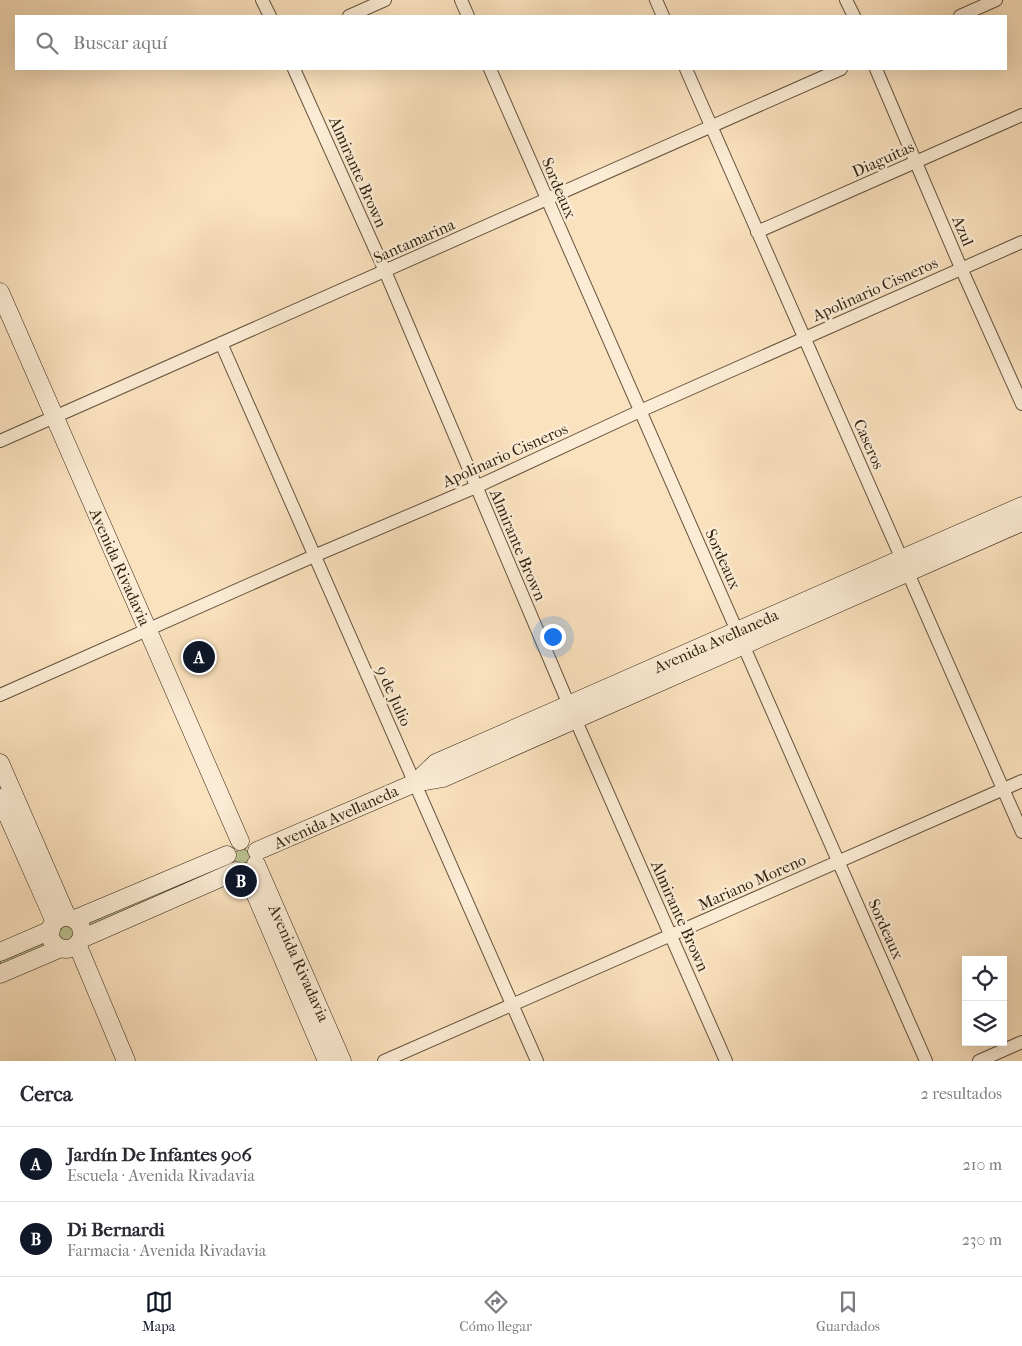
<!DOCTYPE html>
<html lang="es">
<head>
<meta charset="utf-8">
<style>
	:root { --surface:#fff; --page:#f7f7f7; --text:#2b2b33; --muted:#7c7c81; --line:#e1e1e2; --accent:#111827 }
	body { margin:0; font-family:"IM FELL French Canon",serif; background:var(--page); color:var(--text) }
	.controls { position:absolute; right:15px; bottom:15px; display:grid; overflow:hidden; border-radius:0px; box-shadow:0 5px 20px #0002 }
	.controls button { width:45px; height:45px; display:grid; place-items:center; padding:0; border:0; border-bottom:1px solid var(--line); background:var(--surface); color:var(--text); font:25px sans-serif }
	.you { position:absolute; left:552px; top:636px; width:18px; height:18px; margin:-12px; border:4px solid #fff; border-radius:50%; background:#1a73e8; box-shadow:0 0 0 8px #1a73e833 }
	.badge { display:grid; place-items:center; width:32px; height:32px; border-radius:50%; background:var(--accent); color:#fff; font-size:16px; font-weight:700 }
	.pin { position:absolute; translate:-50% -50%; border:2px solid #fff; box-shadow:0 1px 5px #0006 }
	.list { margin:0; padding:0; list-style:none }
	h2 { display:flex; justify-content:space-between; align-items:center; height:65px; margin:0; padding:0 20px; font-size:21px }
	h2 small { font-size:16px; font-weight:400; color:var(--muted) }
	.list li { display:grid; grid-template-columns:32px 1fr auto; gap:15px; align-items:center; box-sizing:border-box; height:75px; padding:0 20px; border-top:1px solid var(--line) }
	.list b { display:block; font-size:19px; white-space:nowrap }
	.list p { margin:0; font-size:16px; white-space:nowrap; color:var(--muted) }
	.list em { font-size:16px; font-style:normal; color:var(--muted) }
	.icon { flex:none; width:28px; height:28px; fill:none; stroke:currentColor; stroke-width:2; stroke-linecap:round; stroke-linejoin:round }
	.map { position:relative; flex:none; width:1022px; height:1061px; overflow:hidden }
	.search { position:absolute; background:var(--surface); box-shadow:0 5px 20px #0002; left:15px; right:15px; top:15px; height:55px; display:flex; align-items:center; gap:12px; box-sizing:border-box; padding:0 18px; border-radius:0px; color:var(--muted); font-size:19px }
	.sheet { height:215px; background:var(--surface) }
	nav { display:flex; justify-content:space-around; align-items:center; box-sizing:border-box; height:70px; border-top:1px solid var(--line); background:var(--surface); font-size:14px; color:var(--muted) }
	nav a { display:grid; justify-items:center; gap:2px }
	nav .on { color:var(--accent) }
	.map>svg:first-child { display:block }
	.green { fill:#bdc392; stroke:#777352 }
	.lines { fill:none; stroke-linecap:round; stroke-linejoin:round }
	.street-casing { stroke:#64533d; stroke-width:14 }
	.secondary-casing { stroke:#312312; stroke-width:19 }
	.street { stroke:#fcecd5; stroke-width:12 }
	.secondary { stroke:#fcecd5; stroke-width:18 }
	.labels { text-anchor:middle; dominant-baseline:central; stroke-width:5; stroke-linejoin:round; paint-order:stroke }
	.street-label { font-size:16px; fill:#312312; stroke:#fcecd5 }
</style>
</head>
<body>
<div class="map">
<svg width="1022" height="1061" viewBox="0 0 1022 1061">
	<rect width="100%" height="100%" fill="#fbe2be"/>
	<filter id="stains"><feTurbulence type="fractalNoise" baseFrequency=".004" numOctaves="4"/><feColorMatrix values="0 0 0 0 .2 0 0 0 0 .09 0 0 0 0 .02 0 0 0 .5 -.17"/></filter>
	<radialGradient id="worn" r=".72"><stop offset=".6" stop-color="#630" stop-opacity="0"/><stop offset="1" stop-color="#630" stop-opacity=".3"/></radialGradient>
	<path class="green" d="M234 857a8 8 0 1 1 16 0a8 8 0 1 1-16 0Z
		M221 864 224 870 89 929 86 923Z
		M58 934a8 8 0 1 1 16 0a8 8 0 1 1-16 0Z
		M44 942 46 947 0 967V961Z"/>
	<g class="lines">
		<g class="street-casing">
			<path id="street" d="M262 0 270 16
				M461 0 468 16
				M656 0 663 16
				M846 0 854 16
				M349 16 385 0
				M960 16 996 0
				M294 69 385 271 569 705 726 1061
				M490 69 926 1061
				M686 69 1022 832
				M876 69 961 268 1022 404
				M757 232 1022 115
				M221 343 537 1061
				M0 441 841 69
				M0 695 314 556 476 487 640 411 1022 242
				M384 1061 1022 781
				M979 1061 1022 1042"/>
		</g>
		<g class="secondary-casing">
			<path id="secondary" d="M0 292 240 841
				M0 763 67 917
				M415 783 436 763 1022 506
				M0 798 55 922
				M257 851 415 783 443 778 1022 522
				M256 864 342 1061
				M246 872 327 1061
				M50 933a16 16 0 1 1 32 0a16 16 0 1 1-32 0Z
				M75 919 227 855
				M81 939 236 871
				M77 944 126 1061
				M0 952 51 930
				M0 974 61 948"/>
		</g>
		<use href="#street" class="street"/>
		<use href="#secondary" class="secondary"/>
	</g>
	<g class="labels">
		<g class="street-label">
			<text transform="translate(883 159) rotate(-24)">Diaguitas</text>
			<text transform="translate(358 172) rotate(66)">Almirante Brown</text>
			<text transform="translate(559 188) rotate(67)">Sordeaux</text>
			<text transform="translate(963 231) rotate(67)">Azul</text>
			<text transform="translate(414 241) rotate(-24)">Santamarina</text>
			<text transform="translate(875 289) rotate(-24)">Apolinario Cisneros</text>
			<text transform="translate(869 444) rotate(66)">Caseros</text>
			<text transform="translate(505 455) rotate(-24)">Apolinario Cisneros</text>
			<text transform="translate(518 545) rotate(67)">Almirante Brown</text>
			<text transform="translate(723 559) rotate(66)">Sordeaux</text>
			<text transform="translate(120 567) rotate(66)">Avenida Rivadavia</text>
			<text transform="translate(716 641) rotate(-24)">Avenida Avellaneda</text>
			<text transform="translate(394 696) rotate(66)">9 de Julio</text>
			<text transform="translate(336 817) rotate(-24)">Avenida Avellaneda</text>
			<text transform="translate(752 882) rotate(-24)">Mariano Moreno</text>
			<text transform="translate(680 916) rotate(66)">Almirante Brown</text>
			<text transform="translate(886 929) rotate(66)">Sordeaux</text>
			<text transform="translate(299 963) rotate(66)">Avenida Rivadavia</text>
		</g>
	</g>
	<rect width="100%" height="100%" filter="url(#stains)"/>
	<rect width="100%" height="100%" fill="url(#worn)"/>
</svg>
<div class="controls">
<button><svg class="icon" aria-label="locate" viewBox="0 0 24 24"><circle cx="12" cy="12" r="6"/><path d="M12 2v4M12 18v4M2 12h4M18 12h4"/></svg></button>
<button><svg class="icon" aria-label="layers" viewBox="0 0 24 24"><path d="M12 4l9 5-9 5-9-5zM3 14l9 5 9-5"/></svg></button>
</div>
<div class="you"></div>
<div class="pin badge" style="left:199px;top:657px">A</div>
<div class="pin badge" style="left:241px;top:881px">B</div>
<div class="search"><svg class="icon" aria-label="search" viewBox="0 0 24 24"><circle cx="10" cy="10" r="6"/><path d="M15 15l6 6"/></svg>Buscar aquí</div>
</div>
<section class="sheet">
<h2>Cerca<small>2 resultados</small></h2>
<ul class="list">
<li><span class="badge">A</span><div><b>Jardín De Infantes 906</b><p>Escuela · Avenida Rivadavia</p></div><em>210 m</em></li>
<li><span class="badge">B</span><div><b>Di Bernardi</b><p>Farmacia · Avenida Rivadavia</p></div><em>230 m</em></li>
</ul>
</section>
<nav>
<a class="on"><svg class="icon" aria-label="map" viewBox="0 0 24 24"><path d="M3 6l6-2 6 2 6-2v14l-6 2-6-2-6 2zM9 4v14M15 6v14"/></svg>Mapa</a>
<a><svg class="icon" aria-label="directions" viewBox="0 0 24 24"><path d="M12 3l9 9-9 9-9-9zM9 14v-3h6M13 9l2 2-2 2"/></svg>Cómo llegar</a>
<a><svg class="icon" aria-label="saved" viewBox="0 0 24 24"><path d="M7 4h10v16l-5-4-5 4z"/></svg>Guardados</a>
</nav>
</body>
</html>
